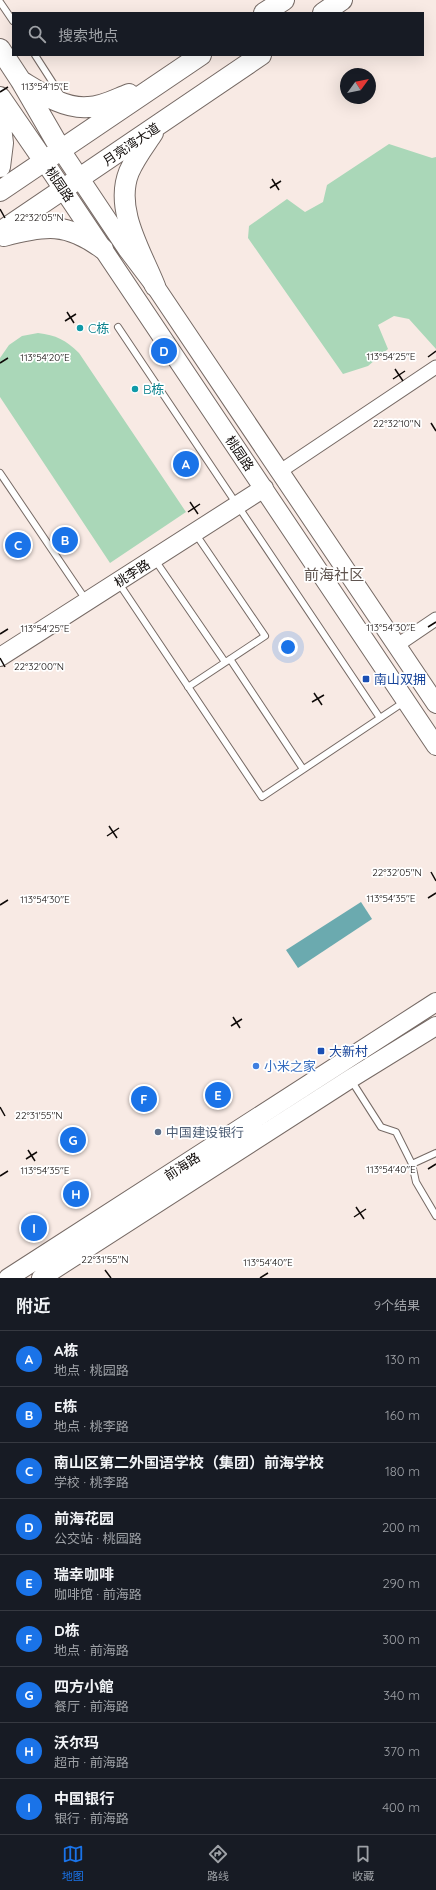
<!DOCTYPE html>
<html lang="zh">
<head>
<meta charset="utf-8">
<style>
	:root { --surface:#171b24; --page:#20242c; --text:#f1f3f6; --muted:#9ea1a6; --line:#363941; --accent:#1a73e8 }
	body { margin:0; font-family:Quicksand,"Noto Sans SC",sans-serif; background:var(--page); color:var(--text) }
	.compass { position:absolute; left:340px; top:68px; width:36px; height:36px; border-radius:50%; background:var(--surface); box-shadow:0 4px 16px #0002; rotate:57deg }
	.you { position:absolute; left:288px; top:647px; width:14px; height:14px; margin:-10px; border:3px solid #fff; border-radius:50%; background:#1a73e8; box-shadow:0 0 0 6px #1a73e833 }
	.badge { display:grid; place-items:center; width:26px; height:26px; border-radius:50%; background:var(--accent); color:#fff; font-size:13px; font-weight:700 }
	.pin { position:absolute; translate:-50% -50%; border:2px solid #fff; box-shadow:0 1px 4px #0006 }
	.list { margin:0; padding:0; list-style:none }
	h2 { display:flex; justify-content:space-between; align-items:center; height:52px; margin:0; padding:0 16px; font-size:17px }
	h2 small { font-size:13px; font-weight:400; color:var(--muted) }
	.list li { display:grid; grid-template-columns:26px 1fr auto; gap:12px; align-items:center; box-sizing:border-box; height:56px; padding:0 16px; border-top:1px solid var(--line) }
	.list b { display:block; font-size:15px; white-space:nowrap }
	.list p { margin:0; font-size:13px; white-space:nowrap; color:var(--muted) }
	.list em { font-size:13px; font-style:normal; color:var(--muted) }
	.icon { flex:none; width:22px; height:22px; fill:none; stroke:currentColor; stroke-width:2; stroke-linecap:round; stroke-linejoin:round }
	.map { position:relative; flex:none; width:436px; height:1278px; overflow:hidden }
	.search { position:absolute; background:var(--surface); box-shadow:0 4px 16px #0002; left:12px; right:12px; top:12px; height:44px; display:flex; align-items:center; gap:10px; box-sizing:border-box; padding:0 14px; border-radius:0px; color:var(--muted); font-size:15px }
	.sheet { height:556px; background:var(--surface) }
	nav { display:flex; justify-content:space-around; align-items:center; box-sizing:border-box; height:56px; border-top:1px solid var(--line); background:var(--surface); font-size:11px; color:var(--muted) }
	nav a { display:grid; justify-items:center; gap:2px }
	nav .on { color:var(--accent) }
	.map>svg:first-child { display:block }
	.green { fill:#aad7b8 }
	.water { fill:#6baaaf }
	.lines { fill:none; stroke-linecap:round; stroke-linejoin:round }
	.lane-casing { stroke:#766a65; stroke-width:8 }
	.street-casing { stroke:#766a65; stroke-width:15 }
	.secondary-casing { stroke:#766a65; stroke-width:20 }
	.primary-casing { stroke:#766a65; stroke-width:22 }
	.lane { stroke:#fff; stroke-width:6 }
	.street { stroke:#fff; stroke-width:13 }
	.secondary { stroke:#fff; stroke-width:18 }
	.primary { stroke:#fff; stroke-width:20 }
	.ticks { fill:none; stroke:#0f0a08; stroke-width:1.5 }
	.culture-dot { fill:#0f9aa8; stroke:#fff; stroke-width:1.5 }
	.transit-dot { fill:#1a4fb4; stroke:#fff; stroke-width:1.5 }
	.shop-dot { fill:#3f7fe0; stroke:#fff; stroke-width:1.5 }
	.service-dot { fill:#5c6f8a; stroke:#fff; stroke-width:1.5 }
	.labels { text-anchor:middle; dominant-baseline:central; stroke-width:3.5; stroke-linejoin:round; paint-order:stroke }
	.street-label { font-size:13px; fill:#0f0a08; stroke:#fff }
	.culture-label { font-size:13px; fill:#0d838f; stroke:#fff; text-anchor:start }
	.transit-label { font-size:13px; fill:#164399; stroke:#fff; text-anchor:start }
	.shop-label { font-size:13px; fill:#366cbe; stroke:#fff; text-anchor:start }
	.service-label { font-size:13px; fill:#4e5e75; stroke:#fff; text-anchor:start }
	.quarter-label { font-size:15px; fill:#605550; stroke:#fff }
	.ticks-label { font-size:10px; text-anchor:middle; fill:#0f0a08; stroke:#fff; stroke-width:3.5; stroke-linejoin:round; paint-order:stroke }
</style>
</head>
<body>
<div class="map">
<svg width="436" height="1278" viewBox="0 0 436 1278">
	<rect width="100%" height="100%" fill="#f8eae4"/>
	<path class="green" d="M389 144 432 158 436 157V349L409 319 394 316 378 325 388 349 368 366 343 374 248 238 249 226 287 199 305 212 323 202 327 185Z
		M38 333C56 335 66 340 79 353L186 512 110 563 0 397V358L9 345 22 336Z"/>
	<path class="water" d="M361 902 372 919 298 968 286 950Z"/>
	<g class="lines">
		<g class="lane-casing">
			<path id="lane" d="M0 2 13 21
				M35 55 62 97
				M118 327 380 718
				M0 473 86 600
				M155 560 225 662
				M118 582 262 797 404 702
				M230 659 303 769
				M188 687 265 636 195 533
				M351 1080 381 1127 396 1132 412 1164 436 1153
				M412 1164 416 1182 436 1216"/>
		</g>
		<g class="street-casing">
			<path id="street" d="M279 472 436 367
				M396 646 436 619"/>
		</g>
		<g class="secondary-casing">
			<path id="secondary" d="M61 150 127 249 155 286 436 704
				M44 161 436 746
				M0 657 264 488
				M8 1278 436 1002
				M41 1278 350 1079 436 1026"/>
		</g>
		<g class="primary-casing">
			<path id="primary" d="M264 13 284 0
				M323 13 342 0
				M0 49 21 81 61 150
				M21 81C41 93 64 109 88 107 102 107 116 99 129 94
				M0 97 44 161
				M0 118 3 143 0 167
				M153 133C145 145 135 158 129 172 114 209 141 251 155 286
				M0 191 201 55
				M0 232 261 55
				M4 236C45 225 67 222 103 249"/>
		</g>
		<use href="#lane" class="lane"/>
		<use href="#street" class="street"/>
		<use href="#secondary" class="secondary"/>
		<use href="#primary" class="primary"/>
	</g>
	<path class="ticks" d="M0 92 8 87M272 179 279 190M270 188 281 181M0 209 5 218M67 312 74 323M65 321 76 314M428 357 436 351M0 363 8 358M395 369 403 381M393 379 405 371M431 423 436 431M190 502 198 514M188 512 200 504M428 627 436 622M0 634 8 629M0 658 5 667M314 693 322 705M312 702 324 695M109 826 117 838M107 836 119 828M431 872 436 881M428 898 436 893M0 905 8 900M233 1017 240 1028M231 1026 242 1019M0 1107 5 1116M28 1150 35 1161M26 1159 37 1152M428 1169 436 1164M0 1176 8 1171M356 1207 364 1219M354 1217 366 1209M105 1270 111 1278M260 1278 268 1273"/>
	<g class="culture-dot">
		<circle cx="80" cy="328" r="4"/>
		<circle cx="135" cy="389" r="4"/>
	</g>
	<g class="transit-dot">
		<rect x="362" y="675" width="8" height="8" rx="2"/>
		<rect x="317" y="1047" width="8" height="8" rx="2"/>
	</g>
	<circle class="shop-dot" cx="256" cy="1066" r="4"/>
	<circle class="service-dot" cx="158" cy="1132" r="4"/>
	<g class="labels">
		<g class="street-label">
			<text transform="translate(131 144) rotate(-34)">月亮湾大道</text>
			<text transform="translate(60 184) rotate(56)">桃园路</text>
			<text transform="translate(240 453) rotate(56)">桃园路</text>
			<text transform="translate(132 573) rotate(-33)">桃李路</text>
			<text transform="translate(182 1166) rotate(-33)">前海路</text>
		</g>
		<g class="culture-label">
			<text x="88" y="328">C栋</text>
			<text x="143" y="389">B栋</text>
		</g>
		<g class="transit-label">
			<text x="374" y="679">南山双拥</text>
			<text x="329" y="1051">大新村</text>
		</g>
		<g class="shop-label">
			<text x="264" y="1066">小米之家</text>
		</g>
		<g class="service-label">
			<text x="166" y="1132">中国建设银行</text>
		</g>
		<g class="quarter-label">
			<text x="334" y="574">前海社区</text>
		</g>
	</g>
	<g class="ticks-label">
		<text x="45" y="90">113°54'15"E</text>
		<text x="39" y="221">22°32'05"N</text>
		<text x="391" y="360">113°54'25"E</text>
		<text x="45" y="361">113°54'20"E</text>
		<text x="397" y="427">22°32'10"N</text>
		<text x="391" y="631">113°54'30"E</text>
		<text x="45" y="632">113°54'25"E</text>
		<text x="39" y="670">22°32'00"N</text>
		<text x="397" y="876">22°32'05"N</text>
		<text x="391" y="902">113°54'35"E</text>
		<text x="45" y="903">113°54'30"E</text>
		<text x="39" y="1119">22°31'55"N</text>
		<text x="391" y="1173">113°54'40"E</text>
		<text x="45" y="1174">113°54'35"E</text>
		<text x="105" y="1263">22°31'55"N</text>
		<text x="268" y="1266">113°54'40"E</text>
	</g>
</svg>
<svg class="compass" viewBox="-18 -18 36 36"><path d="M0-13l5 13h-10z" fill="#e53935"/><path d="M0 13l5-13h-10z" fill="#9ea1a6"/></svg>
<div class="you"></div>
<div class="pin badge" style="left:186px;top:464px">A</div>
<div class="pin badge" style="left:65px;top:540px">B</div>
<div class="pin badge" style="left:18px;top:545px">C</div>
<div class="pin badge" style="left:164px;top:351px">D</div>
<div class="pin badge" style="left:218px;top:1095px">E</div>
<div class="pin badge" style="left:144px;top:1099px">F</div>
<div class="pin badge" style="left:73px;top:1140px">G</div>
<div class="pin badge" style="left:76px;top:1194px">H</div>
<div class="pin badge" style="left:34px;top:1228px">I</div>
<div class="search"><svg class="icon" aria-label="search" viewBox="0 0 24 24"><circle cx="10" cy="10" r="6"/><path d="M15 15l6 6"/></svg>搜索地点</div>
</div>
<section class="sheet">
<h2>附近<small>9个结果</small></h2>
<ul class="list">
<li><span class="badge">A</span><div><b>A栋</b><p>地点 · 桃园路</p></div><em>130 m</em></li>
<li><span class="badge">B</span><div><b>E栋</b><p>地点 · 桃李路</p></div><em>160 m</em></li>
<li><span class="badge">C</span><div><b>南山区第二外国语学校（集团）前海学校</b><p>学校 · 桃李路</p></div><em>180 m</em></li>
<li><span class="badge">D</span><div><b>前海花园</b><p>公交站 · 桃园路</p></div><em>200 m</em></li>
<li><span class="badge">E</span><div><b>瑞幸咖啡</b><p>咖啡馆 · 前海路</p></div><em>290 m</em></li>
<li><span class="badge">F</span><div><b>D栋</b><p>地点 · 前海路</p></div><em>300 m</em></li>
<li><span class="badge">G</span><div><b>四方小館</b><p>餐厅 · 前海路</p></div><em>340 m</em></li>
<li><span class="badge">H</span><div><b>沃尔玛</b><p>超市 · 前海路</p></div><em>370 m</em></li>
<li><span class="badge">I</span><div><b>中国银行</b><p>银行 · 前海路</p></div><em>400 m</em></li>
</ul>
</section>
<nav>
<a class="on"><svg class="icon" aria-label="map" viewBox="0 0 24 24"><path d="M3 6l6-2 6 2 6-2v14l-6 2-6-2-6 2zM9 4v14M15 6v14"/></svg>地图</a>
<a><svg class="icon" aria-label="directions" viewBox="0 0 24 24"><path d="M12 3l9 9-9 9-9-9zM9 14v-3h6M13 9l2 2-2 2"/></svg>路线</a>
<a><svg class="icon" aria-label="saved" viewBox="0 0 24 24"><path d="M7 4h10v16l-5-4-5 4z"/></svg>收藏</a>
</nav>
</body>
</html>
